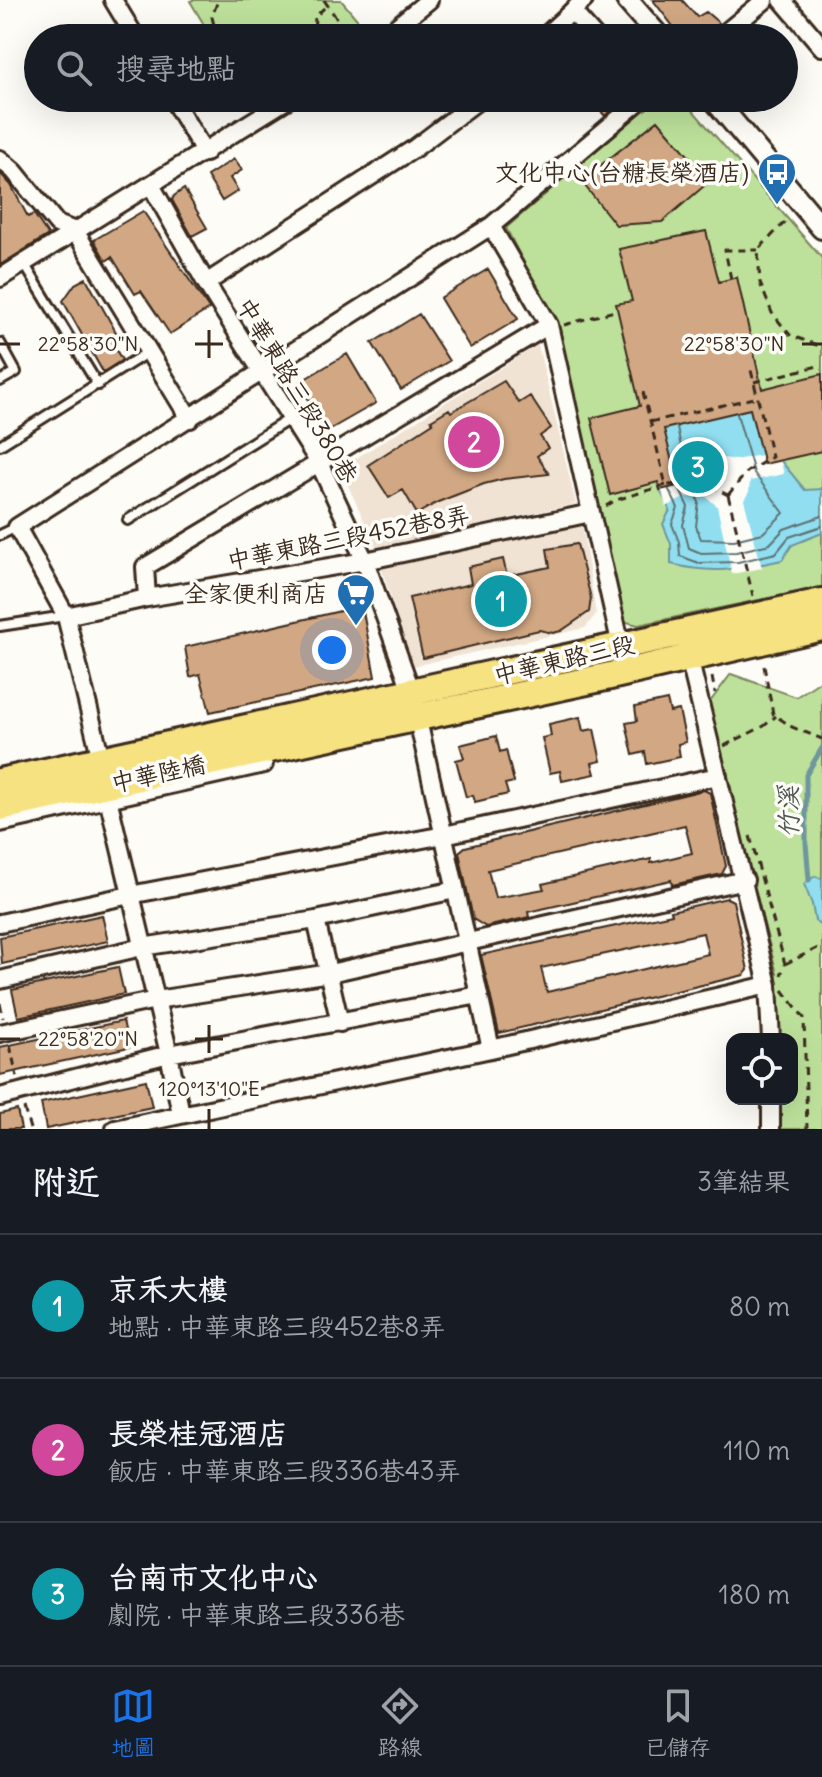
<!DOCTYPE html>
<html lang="zh-TW">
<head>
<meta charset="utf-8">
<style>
	:root { --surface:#171b24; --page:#242831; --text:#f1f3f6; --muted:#9ea1a6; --line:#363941; --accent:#1a73e8 }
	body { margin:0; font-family:Delius,"LXGW WenKai TC",sans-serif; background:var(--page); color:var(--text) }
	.controls { position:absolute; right:24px; bottom:24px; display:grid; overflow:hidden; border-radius:16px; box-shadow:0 8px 32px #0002 }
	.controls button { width:72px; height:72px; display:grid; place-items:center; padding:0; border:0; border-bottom:2px solid var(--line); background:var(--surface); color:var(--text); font:40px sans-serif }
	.you { position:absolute; left:332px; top:650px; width:28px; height:28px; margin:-20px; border:6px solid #fff; border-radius:50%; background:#1a73e8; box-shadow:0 0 0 12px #1a73e833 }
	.badge { display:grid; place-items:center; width:52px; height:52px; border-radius:50%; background:var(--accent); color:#fff; font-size:26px; font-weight:700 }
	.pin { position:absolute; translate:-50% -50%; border:4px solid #fff; box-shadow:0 2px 8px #0006 }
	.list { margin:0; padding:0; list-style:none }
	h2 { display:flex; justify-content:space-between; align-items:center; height:104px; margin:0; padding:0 32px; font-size:34px }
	h2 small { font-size:26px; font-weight:400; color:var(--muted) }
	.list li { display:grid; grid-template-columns:52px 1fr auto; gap:24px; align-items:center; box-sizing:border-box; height:144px; padding:0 32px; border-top:2px solid var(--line) }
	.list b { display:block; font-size:30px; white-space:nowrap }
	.list p { margin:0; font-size:26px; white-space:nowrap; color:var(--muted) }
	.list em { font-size:26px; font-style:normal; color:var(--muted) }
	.icon { flex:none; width:44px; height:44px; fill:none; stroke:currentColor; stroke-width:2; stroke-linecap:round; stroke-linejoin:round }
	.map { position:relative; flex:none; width:822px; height:1129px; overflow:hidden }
	.search { position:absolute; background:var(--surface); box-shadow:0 8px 32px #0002; left:24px; right:24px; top:24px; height:88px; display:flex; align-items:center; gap:20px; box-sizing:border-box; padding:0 28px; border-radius:44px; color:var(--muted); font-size:30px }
	.sheet { height:536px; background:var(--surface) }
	nav { display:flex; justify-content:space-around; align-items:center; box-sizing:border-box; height:112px; border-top:2px solid var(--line); background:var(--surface); font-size:22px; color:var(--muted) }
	nav a { display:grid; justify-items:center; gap:4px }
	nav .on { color:var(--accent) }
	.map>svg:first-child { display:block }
	.built { fill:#f0e3d4 }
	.green { fill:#bde19b; stroke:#7c865c; stroke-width:2 }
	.water { fill:#90def0; stroke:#6e969c; stroke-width:2 }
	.pier { fill:#fdfcf7; fill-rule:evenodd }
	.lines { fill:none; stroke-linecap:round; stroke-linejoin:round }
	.shore { stroke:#5d7272; stroke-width:2 }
	.stream { stroke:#6e969c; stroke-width:5 }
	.building { fill:#d2a884; stroke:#3b2a1e; stroke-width:2; fill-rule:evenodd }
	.service-casing { stroke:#3b2a1e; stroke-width:14 }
	.minor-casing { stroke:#3b2a1e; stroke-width:22 }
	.tertiary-casing { stroke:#3b2a1e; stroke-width:26 }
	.primary-casing { stroke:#3b2a1e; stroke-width:32 }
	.path { stroke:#3b2a1e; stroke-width:3; stroke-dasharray:8 6; stroke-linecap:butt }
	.service { stroke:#fdfcf7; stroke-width:8 }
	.minor { stroke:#fdfcf7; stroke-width:16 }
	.tertiary { stroke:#fdfcf7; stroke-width:20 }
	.primary { stroke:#f6e281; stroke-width:26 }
	.ticks { fill:none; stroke:#3b2a1e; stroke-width:3 }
	.labels { text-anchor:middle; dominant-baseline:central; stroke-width:7; stroke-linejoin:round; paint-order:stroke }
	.poi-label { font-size:24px; fill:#3b2a1e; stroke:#fdfcf7; text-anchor:end }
	.street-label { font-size:24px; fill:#3b2a1e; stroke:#fdfcf7 }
	.water-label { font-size:26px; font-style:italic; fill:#505752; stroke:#fdfcf7 }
	.ticks-label { font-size:20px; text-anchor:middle; fill:#3b2a1e; stroke:#fdfcf7; stroke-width:7; stroke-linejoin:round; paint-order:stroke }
</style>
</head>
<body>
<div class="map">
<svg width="822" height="1129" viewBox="0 0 822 1129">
	<rect width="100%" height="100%" fill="#fdfcf7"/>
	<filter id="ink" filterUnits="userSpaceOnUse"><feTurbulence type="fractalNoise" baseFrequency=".0125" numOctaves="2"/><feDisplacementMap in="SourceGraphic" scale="16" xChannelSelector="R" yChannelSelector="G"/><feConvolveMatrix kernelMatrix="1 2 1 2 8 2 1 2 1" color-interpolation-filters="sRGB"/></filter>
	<g filter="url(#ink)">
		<path class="built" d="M538 345 576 504 376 547 340 468Z
			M581 519 596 614 585 628 413 666 380 564Z"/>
		<path class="green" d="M193 0H341L371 36 367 38H212L190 1Z
			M657 98H682L822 258V587L638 625 627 622 619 612 552 317 506 228Z
			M731 674 796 697 822 680V1129H778V1099H792V1039H777V974L707 706Z"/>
		<path class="water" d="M756 364 781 461 805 490 822 489V533L792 545 782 560C739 569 715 575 671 564V544L663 524 670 510 660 490 637 393Z
			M815 876 822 879V927L815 921 812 904 804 884Z"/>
		<path class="pier" d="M756 364 784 474 750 481 749 492 744 500 762 568 732 574 717 506 703 494 684 498 666 507 637 393ZM750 409 761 455 735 460 724 458 711 462 706 470 675 476 664 429Z"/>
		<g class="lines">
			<path class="shore" d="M677 428 688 479 699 502 696 526 701 539 734 540 763 533 784 513 754 473 737 414
				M679 488 688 507 683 525 689 548 701 553 736 552 770 544 784 529 822 516
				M669 490 678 508 672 524 679 542 680 556 699 563 738 562 776 553 789 537 822 526"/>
			<path class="stream" d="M809 880 806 843V775L822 748"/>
		</g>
		<path class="building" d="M653 0H682L697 17 706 12 719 23 703 38H682Z
			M590 98H626L605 116Z
			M658 120 710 181 662 222 616 225 581 181Z
			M234 159 242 170 230 178 238 191 222 201 207 176Z
			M0 173 11 185 28 217 34 214 48 235 0 265Z
			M184 189 207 228 192 236 172 200 174 196Z
			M143 211 209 309 170 334 141 291 135 294 112 257 106 261 94 240Z
			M706 231 719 282 737 277 762 389 822 374V451L764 464 750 409 664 429 678 486 660 490 658 482 610 495 591 418 640 406 616 304 632 301 619 249Z
			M488 269 518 319 470 348 440 298Z
			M86 278 117 334 110 340 122 360 103 372 63 301 75 284Z
			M419 314 449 361 401 390 372 343Z
			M347 354 376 403 327 431 298 383Z
			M504 381 519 403 530 396 551 428 540 436 548 448 537 456 549 474 504 479 484 484 438 502 417 514 403 490 389 498 368 465 433 423 431 420 449 409 451 412Z
			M577 544 591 598 589 612 561 631 553 633 539 630 423 658 409 598 471 584 468 567 503 559 507 576 550 567 547 549Z
			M362 606 375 677 210 712 200 674 190 677 185 647Z
			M667 700 670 712 679 710 686 742 678 744 680 757 647 764 645 752 633 755 626 723 637 721 635 707Z
			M580 717 583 731 594 729 601 761 592 763 595 774 562 781 560 771 550 773 542 738 551 736 549 724Z
			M496 736 500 752 506 750 514 782 505 784 508 794 475 802 473 795 466 797 456 760 464 758 460 745Z
			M704 790 710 793 726 866 722 874 672 885 671 880 528 912 529 917 486 927 473 919 459 852 465 847ZM685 825 692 853 651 863V859L542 884 544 889 495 898 488 870Z
			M727 898 733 901 748 970 744 975 499 1033 481 955 672 914 671 911ZM703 933 708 954 547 992 541 968Z
			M102 915 108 941 2 964 0 937Z
			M118 967 124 994 18 1017 12 990Z
			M123 1021 129 1047 0 1075V1047Z
			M146 1080 152 1107 46 1129 41 1103Z
			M17 1110 21 1129H0V1114Z"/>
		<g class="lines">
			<g class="service-casing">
				<path id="service" d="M25 265 98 385
					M0 343 16 372 0 381
					M0 445 148 352
					M128 520 291 418
					M0 535 17 527
					M0 626 65 616"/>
			</g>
			<g class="minor-casing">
				<path id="minor" d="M113 0 136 38
					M782 0 822 47
					M572 11 596 38
					M383 38 429 0
					M543 38 584 0
					M719 38 765 0
					M172 98 205 153
					M0 159 14 171 57 224 75 231 190 419
					M151 185 206 283 318 461 365 561 412 693 491 1049
					M491 226 549 325 623 655
					M0 278 290 98
					M206 283 415 148 481 98
					M147 598 145 567 549 325
					M66 616 147 598 365 561 591 513
					M687 649 768 985 771 1039
					M99 751 66 616 17 527 491 226 643 98
					M108 798 169 1054 181 1114
					M0 823 264 764
					M316 920 340 1023
					M0 923 130 895 444 835 718 776
					M0 980 142 947 316 920 455 890
					M0 1033 156 1000 330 973 745 880
					M0 1097 169 1054 479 995
					M771 1099V1129
					M115 1129 491 1049 768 985"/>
			</g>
			<g class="tertiary-casing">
				<path id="tertiary" d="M627 0 660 38
					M713 98 822 228"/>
			</g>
			<g class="primary-casing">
				<path id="primary" d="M0 782 822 602
					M0 807 610 676 822 627"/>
			</g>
			<path class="path" d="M324 0 350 38
				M217 38 212 17 218 0
				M310 38 314 35 315 17 327 5
				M785 222 758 250 760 283 772 313 790 335 822 347
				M731 279 725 250H758
				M564 325 618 310
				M754 382 822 365
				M643 392 666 485 704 483 728 495
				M650 422 758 397
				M728 495 747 472 772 457 750 366
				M728 495 753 596
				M606 506 616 500 666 485
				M764 666 773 714 792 727 822 739
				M712 677 715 693
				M724 746 764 726 776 716
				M750 836 785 964 781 975
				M785 964 822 946
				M783 990 804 1018 807 1129
				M0 1003 3 1018
				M10 1045 17 1077
				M24 1108 30 1129"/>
			<use href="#service" class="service"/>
			<use href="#minor" class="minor"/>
			<use href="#tertiary" class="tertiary"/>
			<use href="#primary" class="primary"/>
		</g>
	</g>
	<path class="ticks" d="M209 330V358M0 344H20M195 344H223M802 344H822M209 1025V1053M0 1039H20M195 1039H223M209 1109V1129"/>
	<defs>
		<g id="bus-pin" transform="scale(2)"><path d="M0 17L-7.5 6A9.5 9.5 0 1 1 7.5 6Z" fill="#1f6fb2" stroke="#fdfcf7"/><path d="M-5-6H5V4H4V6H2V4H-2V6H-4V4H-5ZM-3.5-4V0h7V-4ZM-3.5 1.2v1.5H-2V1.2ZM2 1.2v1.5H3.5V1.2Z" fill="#fff"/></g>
		<g id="supermarket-pin" transform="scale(2)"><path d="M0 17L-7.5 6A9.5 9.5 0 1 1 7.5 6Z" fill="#1f6fb2" stroke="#fdfcf7"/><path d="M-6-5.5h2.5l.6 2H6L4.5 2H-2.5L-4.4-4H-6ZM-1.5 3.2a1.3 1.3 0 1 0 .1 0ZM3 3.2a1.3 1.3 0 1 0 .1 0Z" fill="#fff"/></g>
	</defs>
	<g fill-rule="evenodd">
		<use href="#bus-pin" x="777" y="172"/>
		<use href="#supermarket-pin" x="356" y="593"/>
	</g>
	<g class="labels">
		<g class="poi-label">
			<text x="749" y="172">文化中心(台糖長榮酒店)</text>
			<text x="328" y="593">全家便利商店</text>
		</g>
		<g class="street-label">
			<text transform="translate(298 390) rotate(59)">中華東路三段380巷</text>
			<text transform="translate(348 537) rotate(-11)">中華東路三段452巷8弄</text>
			<text transform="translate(564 659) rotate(-13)">中華東路三段</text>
			<text transform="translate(158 773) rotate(-12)">中華陸橋</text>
		</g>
		<g class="water-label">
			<text transform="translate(788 812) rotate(-91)">竹溪</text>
		</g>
	</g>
	<g class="ticks-label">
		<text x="88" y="351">22°58'30"N</text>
		<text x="734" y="351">22°58'30"N</text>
		<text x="88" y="1046">22°58'20"N</text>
		<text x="209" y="1096">120°13'10"E</text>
	</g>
</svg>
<div class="controls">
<button><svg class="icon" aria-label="locate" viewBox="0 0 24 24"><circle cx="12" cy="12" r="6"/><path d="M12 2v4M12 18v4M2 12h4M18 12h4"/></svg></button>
</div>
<div class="you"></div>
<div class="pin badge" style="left:501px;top:601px;background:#0f9aa8">1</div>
<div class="pin badge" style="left:474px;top:442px;background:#d1479c">2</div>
<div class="pin badge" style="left:698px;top:467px;background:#0f9aa8">3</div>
<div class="search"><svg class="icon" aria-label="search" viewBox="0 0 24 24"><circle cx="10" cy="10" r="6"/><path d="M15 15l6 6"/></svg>搜尋地點</div>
</div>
<section class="sheet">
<h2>附近<small>3筆結果</small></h2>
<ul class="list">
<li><span class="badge" style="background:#0f9aa8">1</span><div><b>京禾大樓</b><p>地點 · 中華東路三段452巷8弄</p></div><em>80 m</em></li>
<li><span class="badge" style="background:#d1479c">2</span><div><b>長榮桂冠酒店</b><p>飯店 · 中華東路三段336巷43弄</p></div><em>110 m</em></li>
<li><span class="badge" style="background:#0f9aa8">3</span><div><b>台南市文化中心</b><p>劇院 · 中華東路三段336巷</p></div><em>180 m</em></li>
</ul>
</section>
<nav>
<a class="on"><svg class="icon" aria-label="map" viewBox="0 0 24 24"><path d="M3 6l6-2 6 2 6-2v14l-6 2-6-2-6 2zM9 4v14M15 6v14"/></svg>地圖</a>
<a><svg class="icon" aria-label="directions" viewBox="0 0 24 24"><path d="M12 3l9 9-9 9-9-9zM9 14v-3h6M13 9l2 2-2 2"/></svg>路線</a>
<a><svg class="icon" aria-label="saved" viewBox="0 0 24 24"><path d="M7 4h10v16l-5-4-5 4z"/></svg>已儲存</a>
</nav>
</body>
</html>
